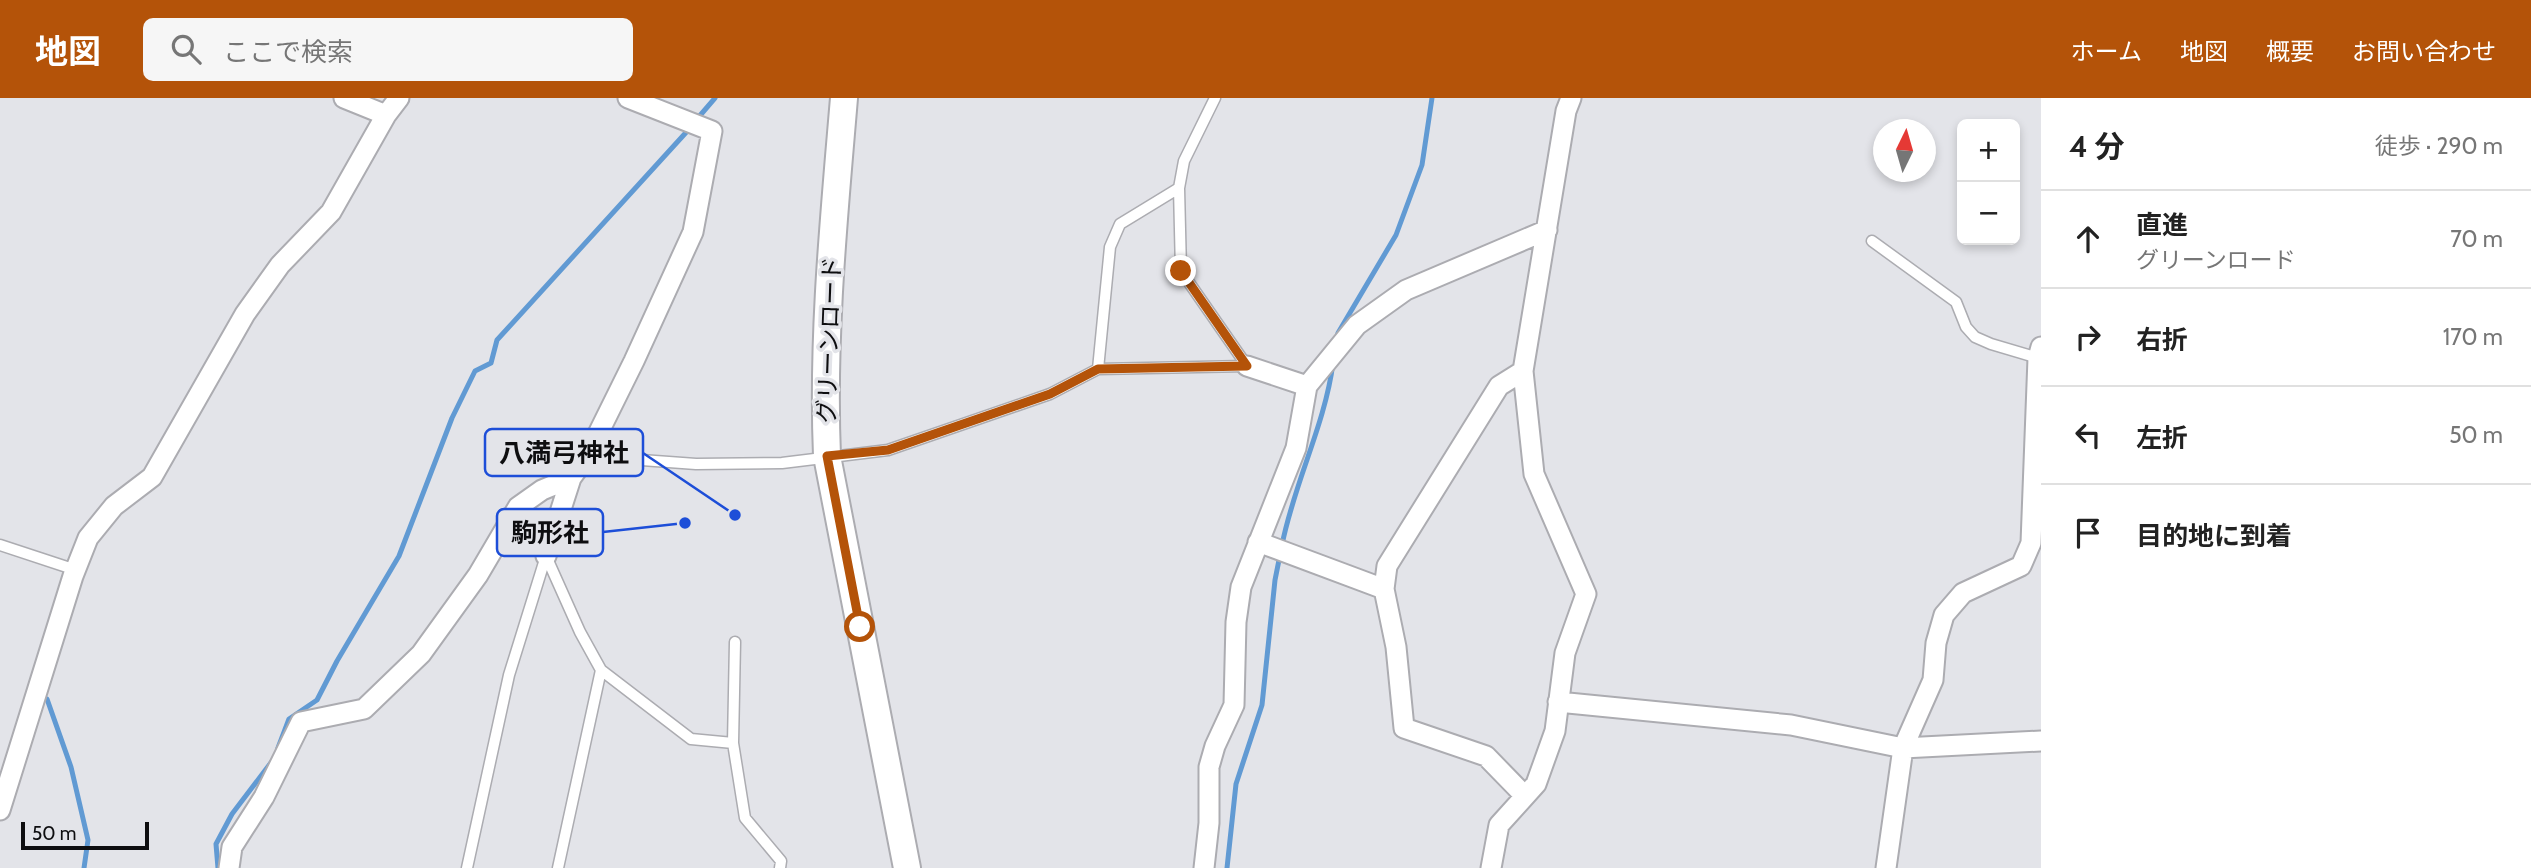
<!DOCTYPE html>
<html lang="ja">
<head>
<meta charset="utf-8">
<style>
	:root { --surface:#fff; --page:#f6f6f6; --text:#222; --muted:#767676; --line:#e0e0e0; --accent:#b45309 }
	body { margin:0; font-family:Cabin,"Noto Sans JP",sans-serif; background:var(--page); color:var(--text) }
	.controls { position:absolute; right:21px; top:21px; display:grid; overflow:hidden; border-radius:10px; box-shadow:0 4px 10px #0003 }
	.controls button { width:63px; height:63px; display:grid; place-items:center; padding:0; border:0; border-bottom:2px solid var(--line); background:var(--surface); color:var(--text); font:35px sans-serif }
	.compass { position:absolute; left:1873px; top:21px; width:63px; height:63px; border-radius:50%; background:var(--surface); box-shadow:0 4px 10px #0003; rotate:5deg }
	.scale { position:absolute; left:21px; bottom:18px; width:128px; box-sizing:border-box; padding-left:7px; border:4px solid #0e0e10; border-top:0; font-size:19px; line-height:24px; white-space:nowrap; color:#0e0e10; -webkit-text-stroke:5px #e3e4e9; paint-order:stroke }
	.stop { position:absolute; width:21px; height:21px; margin:-16px; border:5px solid #b45309; border-radius:50%; background:#fff }
	.stop.end { background:#b45309; border-color:#fff; box-shadow:0 2px 7px #0008 }
	.list { margin:0; padding:0; list-style:none }
	h2 { display:flex; justify-content:space-between; align-items:center; height:91px; margin:0; padding:0 28px; font-size:30px }
	h2 small { font-size:23px; font-weight:400; color:var(--muted) }
	.list li { display:grid; grid-template-columns:46px 1fr auto; gap:21px; align-items:center; box-sizing:border-box; height:98px; padding:0 28px; border-top:2px solid var(--line) }
	.list b { display:block; font-size:26px; white-space:nowrap }
	.list p { margin:0; font-size:23px; white-space:nowrap; color:var(--muted) }
	.list em { font-size:23px; font-style:normal; color:var(--muted) }
	.icon { flex:none; width:38px; height:38px; fill:none; stroke:currentColor; stroke-width:2; stroke-linecap:round; stroke-linejoin:round }
	.map { position:relative; flex:none; width:2041px; height:770px; overflow:hidden }
	header { display:flex; align-items:center; gap:42px; box-sizing:border-box; height:98px; padding:0 35px; background:var(--accent); color:#fff }
	header strong { font-size:33px }
	nav { display:flex; gap:38px; margin-inline-start:auto; font-size:24px }
	.search { width:490px; height:63px; background:var(--page); display:flex; align-items:center; gap:18px; box-sizing:border-box; padding:0 24px; border-radius:10px; color:var(--muted); font-size:26px }
	main { display:flex }
	aside { flex:1; background:var(--surface) }
	.map>svg:first-child { display:block }
	.lines { fill:none; stroke-linecap:round; stroke-linejoin:round }
	.stream { stroke:#619ad3; stroke-width:5 }
	.lane-casing { stroke:#acacb1; stroke-width:13 }
	.street-casing { stroke:#acacb1; stroke-width:23 }
	.secondary-casing { stroke:#acacb1; stroke-width:30 }
	.lane { stroke:#fff; stroke-width:10 }
	.street { stroke:#fff; stroke-width:19 }
	.secondary { stroke:#fff; stroke-width:26 }
	.route { stroke:#b45309; stroke-width:9 }
	.labels { text-anchor:middle; dominant-baseline:central; stroke-width:7; stroke-linejoin:round; paint-order:stroke }
	.street-label { font-size:24px; fill:#0e0e10; stroke:#e3e4e9 }
	.leader { fill:none; stroke:#1d4ed8; stroke-width:2.5 }
	.callout-dot { fill:#1d4ed8; stroke:#e3e4e9; stroke-width:2.5 }
	.callout { fill:#e3e4e9; stroke:#1d4ed8; stroke-width:2.5 }
	.callout-label { font-size:26px; text-anchor:middle; font-weight:bold; fill:#0e0e10 }
</style>
</head>
<body>
<header>
<strong>地図</strong>
<div class="search"><svg class="icon" aria-label="search" viewBox="0 0 24 24"><circle cx="10" cy="10" r="6"/><path d="M15 15l6 6"/></svg>ここで検索</div>
<nav><a>ホーム</a><a>地図</a><a>概要</a><a>お問い合わせ</a></nav>
</header>
<main>
<div class="map">
<svg width="2041" height="770" viewBox="0 0 2041 770">
	<rect width="100%" height="100%" fill="#e3e4e9"/>
	<g class="lines">
		<path class="stream" d="M697 21 715 0
			M1337 241 1338 235 1396 137 1422 67 1432 0
			M1282 447C1294 385 1325 327 1333 265
			M47 601 71 669 88 742 84 770
			M278 650 289 621 317 602 337 563 399 458 452 320 475 273 491 265 497 242 691 29
			M218 770 216 746 232 716 273 662
			M1227 770 1236 686 1262 607 1275 482 1280 457"/>
		<g class="lane-casing">
			<path id="lane" d="M1215 0 1184 63 1179 90 1181 173 1247 268
				M1872 143 1956 204 1966 229 1975 239 1991 246 2038 260
				M1098 271 1247 268
				M587 358 696 366 782 365 888 352 1050 296 1098 271 1110 149 1120 126 1179 90
				M0 447 76 472
				M546 458 580 534 601 572 691 641 733 645
				M735 544 733 645 745 720 781 763 780 770
				M467 770 509 577 546 458
				M558 770 601 572"/>
		</g>
		<g class="street-casing">
			<path id="street" d="M344 0 386 17
				M1247 268 1307 288
				M1523 273 1499 288 1387 468 1384 491 1396 549 1404 630 1486 658 1525 698
				M1258 444 1384 491
				M546 458 571 380 587 358 634 263 693 134 712 33 628 0
				M1558 604 1791 627 1903 650 2041 643
				M0 712 73 478 88 440 114 408 152 379 245 216 280 167 331 114 386 17 399 0
				M229 770 232 749 264 699 301 624 364 611 421 556 478 477 518 409 542 392 571 380
				M1204 770 1209 725V669L1215 648 1234 607 1236 524 1241 489 1296 350 1307 288 1357 227 1406 192 1547 132
				M1491 770 1499 727 1536 686 1555 633 1565 555 1586 496 1534 376 1523 273 1566 13 1571 0
				M1886 770 1903 650 1933 582 1936 545 1944 517 1963 495 2021 468 2031 445 2038 260 2041 249"/>
		</g>
		<g class="secondary-casing">
			<path id="secondary" d="M844 0C834 119 822 238 827 358L907 770"/>
		</g>
		<use href="#lane" class="lane"/>
		<use href="#street" class="street"/>
		<use href="#secondary" class="secondary"/>
	</g>
	<g class="lines">
		<path class="route" d="M860 529 827 358 888 352 1050 296 1098 271 1247 268 1181 173"/>
	</g>
	<g class="labels">
		<g class="street-label">
			<text transform="translate(829 242) rotate(-88)">グリーンロード</text>
		</g>
	</g>
	<path class="leader" d="M735 417L643 355M685 425L603 434"/>
	<g class="callout-dot">
		<circle cx="735" cy="417" r="7"/>
		<circle cx="685" cy="425" r="7"/>
	</g>
	<g class="callout">
		<rect x="485" y="331" width="158" height="47" rx="7"/>
		<rect x="497" y="411" width="106" height="47" rx="7"/>
	</g>
	<g class="callout-label">
		<text x="564" y="364">八満弓神社</text>
		<text x="550" y="444">駒形社</text>
	</g>
</svg>
<div class="controls">
<button>+</button>
<button>−</button>
</div>
<svg class="compass" viewBox="-18 -18 36 36"><path d="M0-13l5 13h-10z" fill="#e53935"/><path d="M0 13l5-13h-10z" fill="#767676"/></svg>
<div class="scale">50 m</div>
<div class="stop" style="left:860px;top:529px"></div>
<div class="stop end" style="left:1181px;top:173px"></div>
</div>
<aside>
<h2>4 分<small>徒歩 · 290 m</small></h2>
<ul class="list">
<li><svg class="icon" aria-label="ahead" viewBox="0 0 24 24"><path d="M12 20V5M6 11l6-6 6 6"/></svg><div><b>直進</b><p>グリーンロード</p></div><em>70 m</em></li>
<li><svg class="icon" aria-label="right" viewBox="0 0 24 24"><path d="M7 20v-9h11M14 6l5 5-5 5"/></svg><div><b>右折</b></div><em>170 m</em></li>
<li><svg class="icon" aria-label="left" viewBox="0 0 24 24"><path d="M17 20v-9H6M10 6l-5 5 5 5"/></svg><div><b>左折</b></div><em>50 m</em></li>
<li><svg class="icon" aria-label="arrive" viewBox="0 0 24 24"><path d="M6 21V4h12l-3 4 3 4H6"/></svg><div><b>目的地に到着</b></div></li>
</ul>
</aside>
</main>
</body>
</html>
